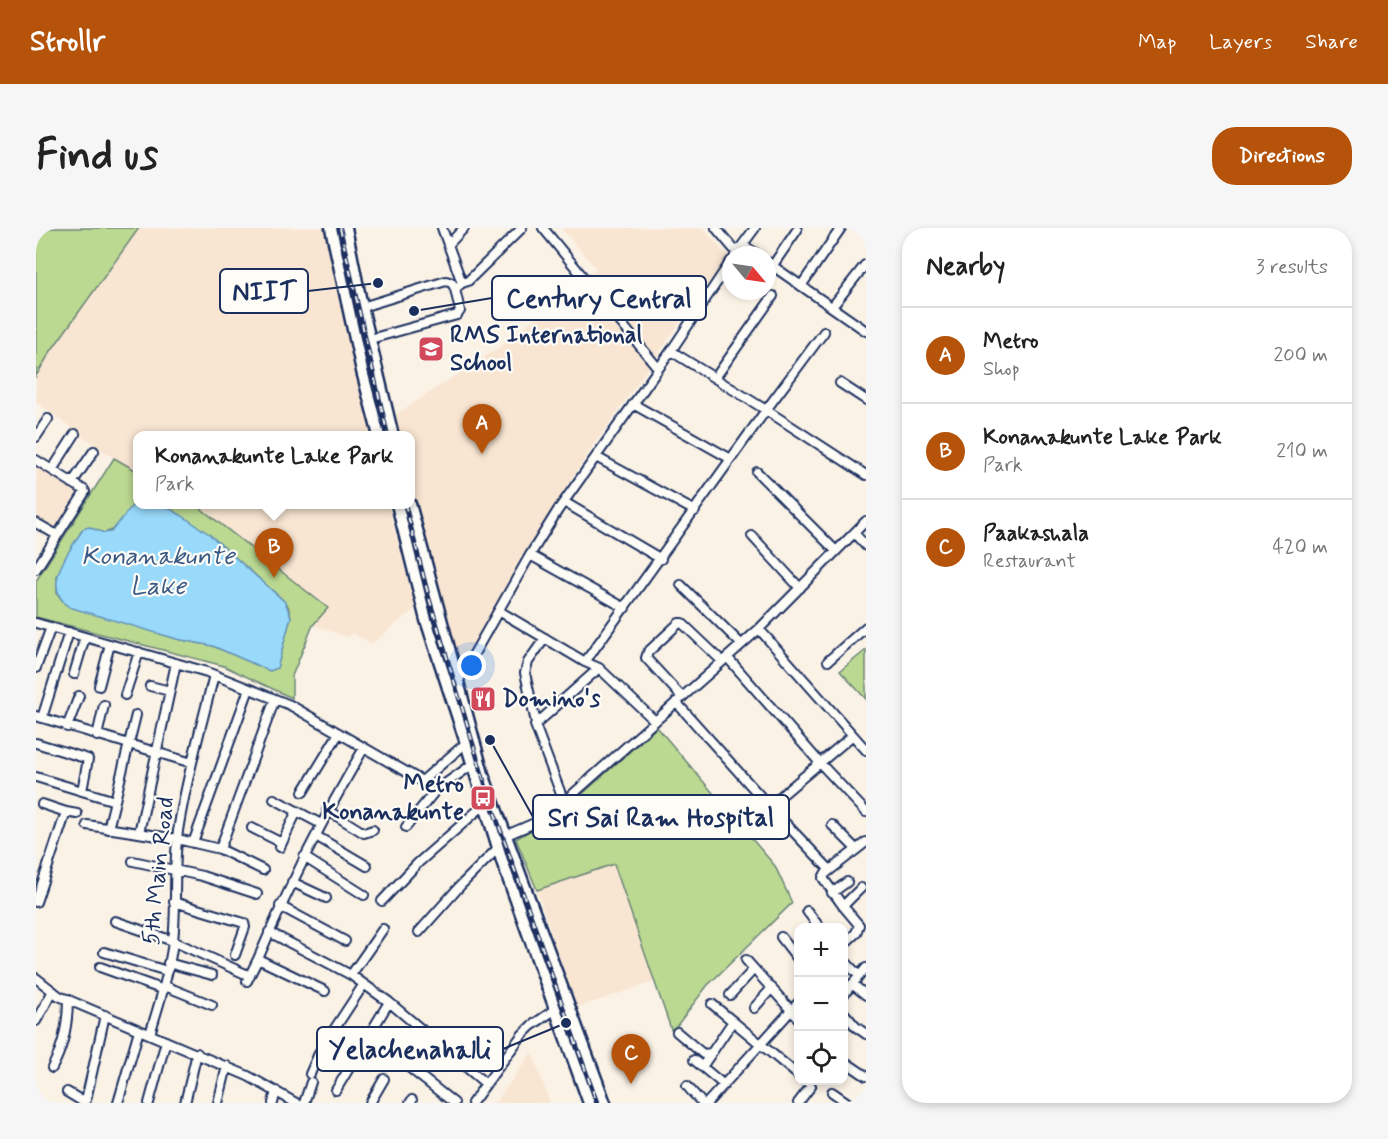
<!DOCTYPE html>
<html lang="en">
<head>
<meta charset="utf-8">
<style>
	:root { --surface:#fff; --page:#f6f6f6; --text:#222; --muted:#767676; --line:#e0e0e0; --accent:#b45309 }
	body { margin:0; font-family:Mynerve,sans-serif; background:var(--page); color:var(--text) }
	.controls { position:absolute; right:18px; bottom:18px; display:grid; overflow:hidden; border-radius:12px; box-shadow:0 3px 9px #0003 }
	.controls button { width:54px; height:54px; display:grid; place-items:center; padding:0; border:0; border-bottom:2px solid var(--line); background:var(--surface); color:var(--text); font:30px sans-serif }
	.compass { position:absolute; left:686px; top:18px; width:54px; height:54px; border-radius:50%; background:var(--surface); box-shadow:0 3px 9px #0003; rotate:119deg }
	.you { position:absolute; left:436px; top:438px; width:21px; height:21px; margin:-15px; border:4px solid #fff; border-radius:50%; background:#1a73e8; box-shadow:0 0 0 9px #1a73e833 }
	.badge { display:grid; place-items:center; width:39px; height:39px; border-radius:50%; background:var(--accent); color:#fff; font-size:20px; font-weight:700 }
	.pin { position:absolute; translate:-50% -50px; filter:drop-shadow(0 2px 3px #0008) }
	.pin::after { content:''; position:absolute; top:32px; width:21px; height:18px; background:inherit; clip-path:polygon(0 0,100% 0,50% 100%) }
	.popup { position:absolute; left:97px; top:203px; width:282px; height:78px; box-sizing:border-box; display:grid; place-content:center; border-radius:12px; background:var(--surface); filter:drop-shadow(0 2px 4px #0005); font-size:20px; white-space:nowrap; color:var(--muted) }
	.popup b { font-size:22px; color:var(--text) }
	.popup::after { content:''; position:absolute; left:50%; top:100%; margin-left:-12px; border:12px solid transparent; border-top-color:var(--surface) }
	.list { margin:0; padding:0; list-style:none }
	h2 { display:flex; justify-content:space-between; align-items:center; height:78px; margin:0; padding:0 24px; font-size:26px }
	h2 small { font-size:20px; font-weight:400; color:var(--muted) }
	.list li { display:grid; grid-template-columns:39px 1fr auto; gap:18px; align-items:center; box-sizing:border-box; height:96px; padding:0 24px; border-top:2px solid var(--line) }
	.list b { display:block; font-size:22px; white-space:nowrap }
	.list p { margin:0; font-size:20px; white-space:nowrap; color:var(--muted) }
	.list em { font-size:20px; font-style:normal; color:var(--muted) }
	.icon { flex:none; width:33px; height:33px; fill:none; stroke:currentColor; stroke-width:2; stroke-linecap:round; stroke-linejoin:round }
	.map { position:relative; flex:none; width:830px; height:875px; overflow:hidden; border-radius:24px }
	header { display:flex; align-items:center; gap:36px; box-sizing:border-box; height:84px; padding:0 30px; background:var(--accent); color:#fff }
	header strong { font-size:28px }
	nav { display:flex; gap:33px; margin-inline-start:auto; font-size:21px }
	.intro { display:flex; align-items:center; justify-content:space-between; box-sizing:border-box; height:144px; padding:0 36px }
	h1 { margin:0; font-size:42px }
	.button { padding:15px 27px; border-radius:24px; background:var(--accent); color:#fff; font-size:21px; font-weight:700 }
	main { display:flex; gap:36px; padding:0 36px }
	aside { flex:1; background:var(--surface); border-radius:24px; box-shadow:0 3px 9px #0003 }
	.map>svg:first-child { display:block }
	.built { fill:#f9e6d2 }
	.green { fill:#bbd991; stroke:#6b8478; stroke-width:1.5 }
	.water { fill:#99dafb; stroke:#6796bc; stroke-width:1.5 }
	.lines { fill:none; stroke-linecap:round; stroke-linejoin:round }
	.minor-casing { stroke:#1b2f5e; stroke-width:12 }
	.highway-casing { stroke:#1b2f5e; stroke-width:15 }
	.minor { stroke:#fdfcf7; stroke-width:8 }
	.highway { stroke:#fdfcf7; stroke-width:10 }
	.rail-casing { stroke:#1b2f5e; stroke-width:4.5 }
	.rail { stroke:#fdfcf7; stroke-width:2; stroke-dasharray:7; stroke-linecap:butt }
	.labels { text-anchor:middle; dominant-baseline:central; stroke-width:4.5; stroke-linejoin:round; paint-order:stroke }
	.poi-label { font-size:24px; font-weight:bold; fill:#1b2f5e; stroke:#fdfcf7; text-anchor:start }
	.street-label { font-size:24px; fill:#1b2f5e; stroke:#fdfcf7 }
	.water-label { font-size:26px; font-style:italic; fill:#3a5a85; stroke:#fdfcf7 }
	.leader { fill:none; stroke:#1b2f5e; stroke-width:2 }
	.callout-dot { fill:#1b2f5e; stroke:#fdfcf7; stroke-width:2 }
	.callout { fill:#fdfcf7; stroke:#1b2f5e; stroke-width:2 }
	.callout-label { font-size:26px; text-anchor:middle; font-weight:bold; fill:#1b2f5e }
</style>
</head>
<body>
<header>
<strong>Strollr</strong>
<nav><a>Map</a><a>Layers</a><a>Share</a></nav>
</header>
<div class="intro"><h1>Find us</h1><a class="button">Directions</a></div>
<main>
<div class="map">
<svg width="830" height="875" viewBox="0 0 830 875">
	<rect width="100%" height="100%" fill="#fbf2e6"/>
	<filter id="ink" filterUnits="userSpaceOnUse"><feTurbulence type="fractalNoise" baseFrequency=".0167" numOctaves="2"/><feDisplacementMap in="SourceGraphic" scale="12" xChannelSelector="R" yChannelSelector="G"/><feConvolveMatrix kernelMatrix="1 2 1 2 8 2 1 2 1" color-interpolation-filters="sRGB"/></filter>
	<g filter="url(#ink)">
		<path class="built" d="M103 0H288L336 207 101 208V243L73 227 0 174V148L15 123Z
			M525 0H667L693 30 667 62 555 221 485 329 422 443 375 249 374 208 364 207 359 187 465 118 560 40Z
			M0 238 45 266 19 303 0 291Z
			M159 277H352L380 380 336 416 316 405 311 409 277 397 292 380Z
			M578 636 618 754 540 780 501 662Z
			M496 824 514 875H459Z"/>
		<path class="green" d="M0 0H103L15 123 0 148Z
			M78 230 101 243V272L79 301 68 305 53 299 46 302 21 348V365L29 376 141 411 177 418 234 443 241 440 255 389 252 378 246 371 173 306 127 277 159 276 292 380 277 397 256 448V470L188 438 0 389V353Z
			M830 422V471L804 443Z
			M621 499 739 638 756 675 671 758 636 804 578 636 501 662 480 611 532 579Z"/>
		<path class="water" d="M101 272V276L127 277 145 287 173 306 249 374 255 389 241 440 234 443 177 418 141 411 33 379C4 357 34 323 47 301L53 299 68 305 75 304Z"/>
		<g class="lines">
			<g class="minor-casing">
				<path id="minor" d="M406 0 426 55
					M507 0 622 140
					M680 0 701 25
					M412 17 428 0
					M707 17 722 27
					M699 27 719 0
					M731 34 830 103
					M737 37 761 2
					M765 58 805 0
					M326 79 410 53 416 55 419 61
					M796 79 829 37
					M334 111 421 87 424 83 419 61 426 55 432 53 486 0
					M635 123 730 182 830 247
					M679 150 737 68
					M804 155 830 172
					M597 176 695 231
					M0 209 12 191
					M560 229 659 283
					M0 232 48 262 49 264 0 341
					M16 242 39 206
					M721 244 800 323
					M36 255 58 223
					M528 274 625 331
					M0 295 21 307
					M818 305 830 318
					M716 308 764 360
					M494 327 589 380
					M645 357 705 416
					M463 383 549 434 563 440 619 493
					M0 395 171 444 254 477 386 553 430 515
					M723 401 830 522
					M691 429 784 535 830 584
					M792 433 830 399
					M549 434 730 182 788 104
					M0 440 15 399
					M38 446 49 409
					M63 458 74 416
					M114 458 134 463
					M411 460 422 454 494 327 522 282 635 123 695 33
					M89 467 103 424
					M646 469 610 430 612 424 643 395H646L686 433
					M640 474 733 578 794 642
					M0 488 156 535
					M6 490 33 404
					M500 495 489 445 492 434 509 410
					M31 499 43 468
					M61 508 68 477
					M0 515 52 531 46 563
					M0 549 79 573
					M267 564 303 505
					M238 571 285 596
					M528 574 499 497 563 440
					M6 576 30 584
					M733 578 817 507
					M291 582 328 605 337 602
					M51 597 141 611 184 621 227 642
					M796 597 820 621
					M370 599 399 563 437 536
					M216 600 246 615
					M72 601 100 487
					M103 605 140 435
					M280 608 331 638
					M466 609 501 594 528 574 723 401 830 293
					M157 615 213 461
					M244 619 261 583
					M184 621 239 471
					M268 629 328 667
					M97 633 166 648 221 666
					M256 654 290 670
					M796 665 811 654
					M346 673 382 635 449 576
					M0 674 30 584 41 586
					M138 674 208 695 209 699 199 727
					M244 678 309 713
					M807 678 825 660
					M771 683 784 700
					M79 693 137 713 214 748
					M233 704 315 747 353 774 300 862
					M383 704 424 658 462 620
					M745 709 762 731
					M808 716 820 705 823 697 807 678 787 650 789 646 830 614
					M68 724 131 743
					M710 732 762 790
					M808 732 823 748
					M132 735 176 747
					M64 739 128 762
					M315 747 347 701
					M0 750 23 768 212 848 260 875
					M211 753 222 731
					M816 756 830 767
					M129 758 176 777
					M289 763 222 731C253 658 288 588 328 520
					M808 766 830 740
					M694 767 718 741
					M353 774 450 856
					M676 776 762 847
					M718 780 736 760
					M808 785 820 799 830 806
					M0 793 17 763
					M641 804 667 826 675 825
					M114 806C123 776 133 746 137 713 141 677 137 640 142 603 150 551 165 499 178 447
					M658 832 688 857
					M808 833 830 848
					M370 837 418 875
					M666 839 697 793
					M16 840C28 818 32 795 32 771
					M274 846 284 823 328 756
					M651 858 666 875
					M31 864 46 873 50 872 69 787
					M796 864 812 875
					M82 875 103 802
					M113 875 130 813
					M149 875 161 825
					M182 875 191 838
					M237 875 240 863
					M268 875 275 854
					M334 875 348 851
					M374 875 376 872
					M436 875 486 807 495 798 520 781
					M671 875 762 775
					M762 875 775 858 769 852"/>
			</g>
			<g class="highway-casing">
				<path id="highway" d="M295 0 326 143 343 208
					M310 0 326 79 357 208
					M361 276 390 392 430 515 467 636 553 875
					M374 276 447 546 569 875"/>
			</g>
			<use href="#minor" class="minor"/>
			<use href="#highway" class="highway"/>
			<g class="rail-casing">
				<path id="rail" d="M304 0 352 208
					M369 276 393 370 454 572 561 875"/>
			</g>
			<use href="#rail" class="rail"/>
		</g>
	</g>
	<defs>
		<g id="school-square" transform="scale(1.35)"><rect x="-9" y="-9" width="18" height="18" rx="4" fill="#d1495b" stroke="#fdfcf7"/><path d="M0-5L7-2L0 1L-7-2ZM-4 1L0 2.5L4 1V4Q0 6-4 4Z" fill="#fff"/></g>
		<g id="restaurant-square" transform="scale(1.35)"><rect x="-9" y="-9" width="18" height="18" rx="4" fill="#d1495b" stroke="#fdfcf7"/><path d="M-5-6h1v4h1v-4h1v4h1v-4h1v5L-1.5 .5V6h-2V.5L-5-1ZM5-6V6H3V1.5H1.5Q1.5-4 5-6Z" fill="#fff"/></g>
		<g id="bus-square" transform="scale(1.35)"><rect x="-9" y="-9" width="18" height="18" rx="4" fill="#d1495b" stroke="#fdfcf7"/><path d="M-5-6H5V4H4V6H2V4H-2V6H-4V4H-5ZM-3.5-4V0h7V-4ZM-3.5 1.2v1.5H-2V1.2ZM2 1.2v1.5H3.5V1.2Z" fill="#fff"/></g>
	</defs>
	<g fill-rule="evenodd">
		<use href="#school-square" x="395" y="121"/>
		<use href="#restaurant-square" x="447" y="471"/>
		<use href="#bus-square" x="447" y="570"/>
	</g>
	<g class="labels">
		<g class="poi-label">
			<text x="414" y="107">RMS International<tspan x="414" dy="28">School</tspan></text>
			<text x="466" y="471">Domino's</text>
			<text x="428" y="556" text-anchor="end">Metro<tspan x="428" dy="28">Konanakunte</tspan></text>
		</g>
		<g class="street-label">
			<text transform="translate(123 643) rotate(-84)">5th Main Road</text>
		</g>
		<g class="water-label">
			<text x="122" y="329">Konanakunte<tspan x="122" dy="30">Lake</tspan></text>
		</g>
	</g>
	<path class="leader" d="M342 55L272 63M378 83L456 70M454 512L497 589M530 795L467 821"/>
	<g class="callout-dot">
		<circle cx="342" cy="55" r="6"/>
		<circle cx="378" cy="83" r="6"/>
		<circle cx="454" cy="512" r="6"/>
		<circle cx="530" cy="795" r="6"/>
	</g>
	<g class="callout">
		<rect x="184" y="41" width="88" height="44" rx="6"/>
		<rect x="456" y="48" width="214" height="44" rx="6"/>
		<rect x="497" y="567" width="256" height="44" rx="6"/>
		<rect x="281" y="799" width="186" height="44" rx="6"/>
	</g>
	<g class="callout-label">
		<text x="228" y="72">NIIT</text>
		<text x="563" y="79">Century Central</text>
		<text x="625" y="598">Sri Sai Ram Hospital</text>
		<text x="374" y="830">Yelachenahalli</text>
	</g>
</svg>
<div class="controls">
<button>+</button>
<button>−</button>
<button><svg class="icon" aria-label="locate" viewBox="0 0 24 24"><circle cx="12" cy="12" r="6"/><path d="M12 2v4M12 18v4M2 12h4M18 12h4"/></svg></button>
</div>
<svg class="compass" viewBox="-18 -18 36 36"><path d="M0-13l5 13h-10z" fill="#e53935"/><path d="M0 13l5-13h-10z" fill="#767676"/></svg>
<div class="you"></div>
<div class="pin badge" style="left:446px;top:226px">A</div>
<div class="pin badge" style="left:238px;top:350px">B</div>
<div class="popup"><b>Konanakunte Lake Park</b>Park</div>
<div class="pin badge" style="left:595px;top:856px">C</div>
</div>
<aside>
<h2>Nearby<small>3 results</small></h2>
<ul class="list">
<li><span class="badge">A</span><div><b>Metro</b><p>Shop</p></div><em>200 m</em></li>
<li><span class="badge">B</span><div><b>Konanakunte Lake Park</b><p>Park</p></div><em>210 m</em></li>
<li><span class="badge">C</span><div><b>Paakashala</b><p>Restaurant</p></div><em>420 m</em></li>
</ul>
</aside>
</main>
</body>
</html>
